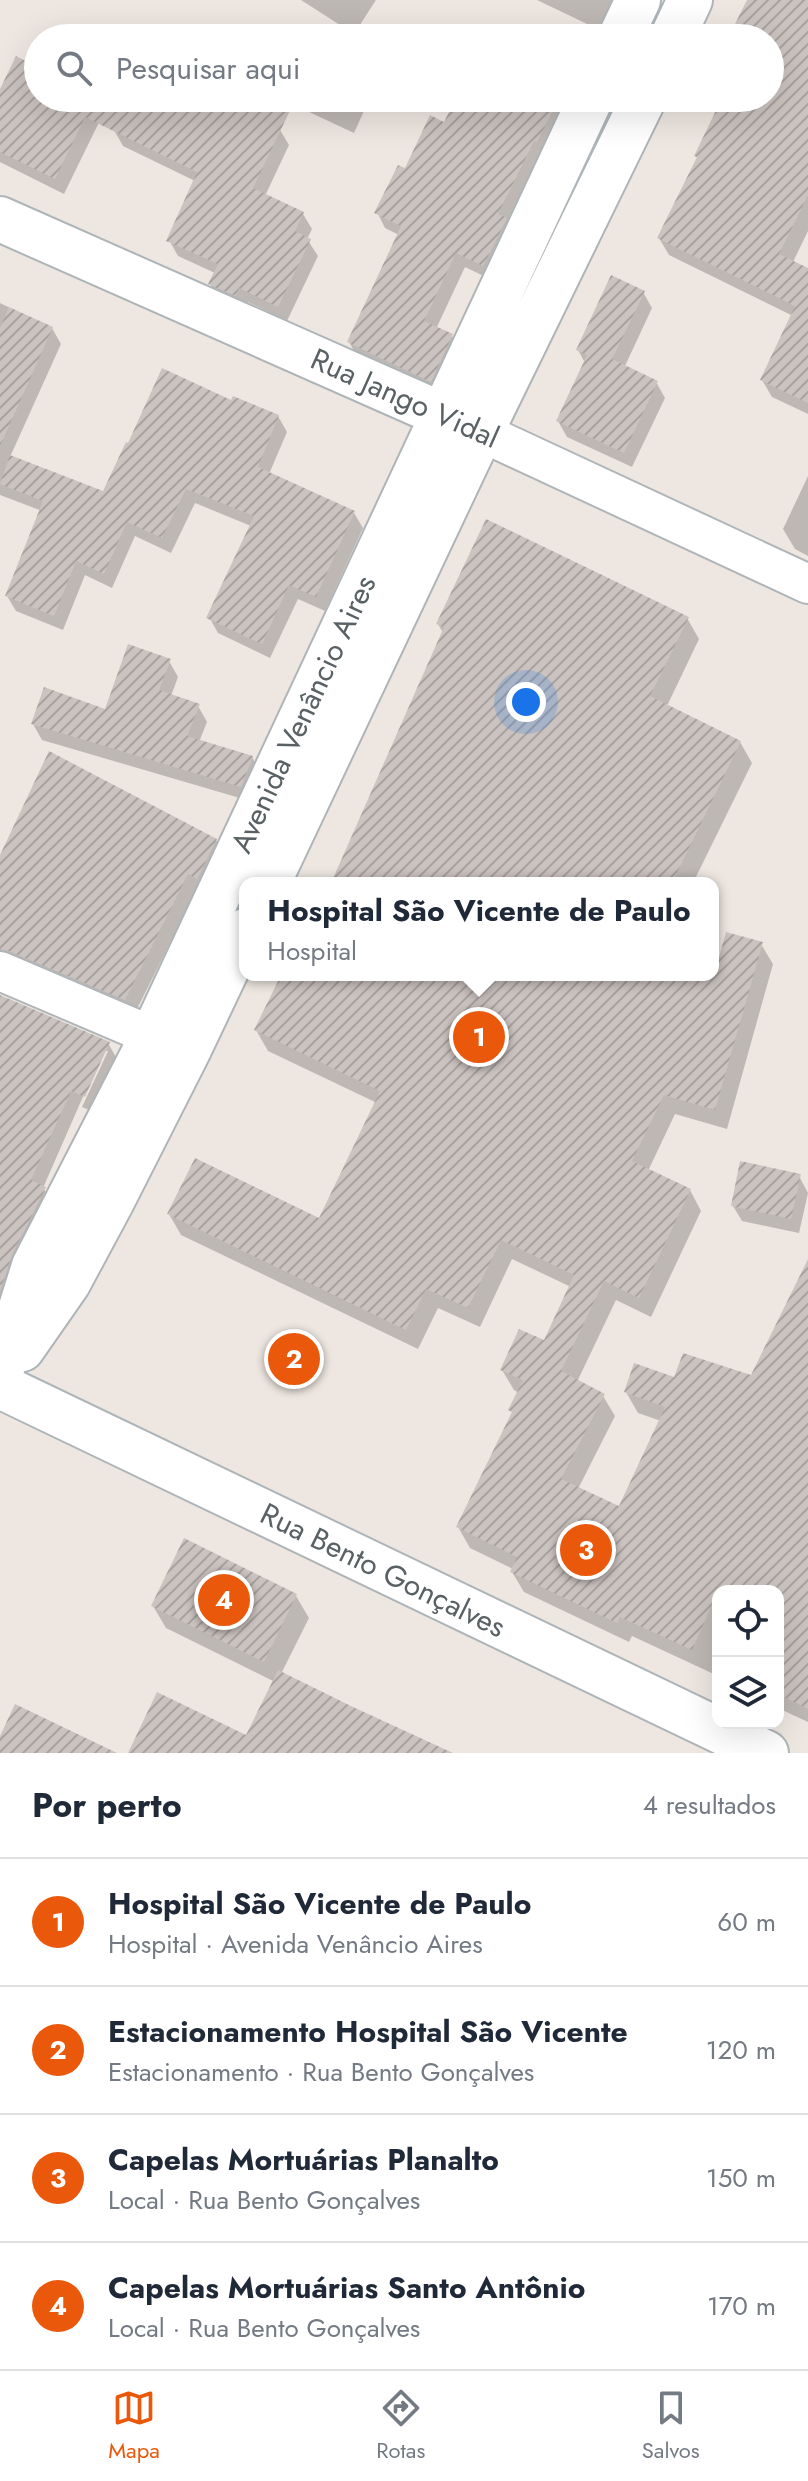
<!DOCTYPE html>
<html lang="pt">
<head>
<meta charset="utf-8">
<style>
	:root { --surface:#fff; --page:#f2f2f3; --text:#1f2937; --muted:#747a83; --line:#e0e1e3; --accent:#ea580c }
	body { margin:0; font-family:Jost,sans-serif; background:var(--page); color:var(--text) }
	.controls { position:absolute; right:24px; bottom:24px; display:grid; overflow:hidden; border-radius:16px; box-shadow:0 8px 32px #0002 }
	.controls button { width:72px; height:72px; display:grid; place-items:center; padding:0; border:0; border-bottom:2px solid var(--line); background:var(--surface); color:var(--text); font:40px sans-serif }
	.you { position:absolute; left:526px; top:702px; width:28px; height:28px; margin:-20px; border:6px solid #fff; border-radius:50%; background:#1a73e8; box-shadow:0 0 0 12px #1a73e833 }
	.badge { display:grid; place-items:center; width:52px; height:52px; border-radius:50%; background:var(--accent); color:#fff; font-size:26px; font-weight:700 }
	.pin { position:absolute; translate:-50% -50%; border:4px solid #fff; box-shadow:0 2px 8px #0006 }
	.popup { position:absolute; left:239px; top:877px; width:480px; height:104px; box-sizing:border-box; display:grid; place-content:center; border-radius:16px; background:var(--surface); filter:drop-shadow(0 2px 6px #0005); font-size:26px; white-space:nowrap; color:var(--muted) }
	.popup b { font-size:30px; color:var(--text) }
	.popup::after { content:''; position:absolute; left:50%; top:100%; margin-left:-16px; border:16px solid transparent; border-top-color:var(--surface) }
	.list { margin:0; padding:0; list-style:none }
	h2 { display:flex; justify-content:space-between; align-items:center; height:104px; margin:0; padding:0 32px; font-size:34px }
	h2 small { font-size:26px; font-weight:400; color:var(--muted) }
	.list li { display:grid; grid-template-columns:52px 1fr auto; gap:24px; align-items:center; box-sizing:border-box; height:128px; padding:0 32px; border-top:2px solid var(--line) }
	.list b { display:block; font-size:30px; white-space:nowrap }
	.list p { margin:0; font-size:26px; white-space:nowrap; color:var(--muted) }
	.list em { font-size:26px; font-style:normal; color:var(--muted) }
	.icon { flex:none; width:44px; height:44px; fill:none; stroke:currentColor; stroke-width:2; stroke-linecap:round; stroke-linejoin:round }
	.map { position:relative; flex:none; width:808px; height:1753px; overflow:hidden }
	.search { position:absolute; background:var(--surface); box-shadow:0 8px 32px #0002; left:24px; right:24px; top:24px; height:88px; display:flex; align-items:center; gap:20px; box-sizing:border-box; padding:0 28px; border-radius:44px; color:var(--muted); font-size:30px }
	.sheet { height:616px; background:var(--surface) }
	nav { display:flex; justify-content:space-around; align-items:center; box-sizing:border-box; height:112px; border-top:2px solid var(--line); background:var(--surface); font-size:22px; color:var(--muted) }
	nav a { display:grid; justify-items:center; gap:4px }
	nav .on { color:var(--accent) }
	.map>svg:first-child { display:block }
	.shadow { fill:#0003 }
	.building { fill:url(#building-hatch) }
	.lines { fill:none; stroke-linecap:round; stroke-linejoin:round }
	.street-casing { stroke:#afb5b8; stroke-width:42 }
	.secondary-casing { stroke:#aeb5b8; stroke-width:48 }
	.street { stroke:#fff; stroke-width:38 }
	.secondary { stroke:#fff; stroke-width:44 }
	.labels { text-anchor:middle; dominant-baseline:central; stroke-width:8; stroke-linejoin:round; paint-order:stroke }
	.street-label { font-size:30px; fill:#596164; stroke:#fff }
</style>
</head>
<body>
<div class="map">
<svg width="808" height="1753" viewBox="0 0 808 1753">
	<defs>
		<pattern id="building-hatch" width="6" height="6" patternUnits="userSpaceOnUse" patternTransform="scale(2)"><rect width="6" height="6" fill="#cbc3c0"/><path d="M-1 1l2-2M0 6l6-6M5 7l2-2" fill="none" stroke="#a8a2a0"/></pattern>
	</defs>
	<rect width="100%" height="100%" fill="#eee7e1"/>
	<path class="shadow" d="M301 0H376L354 34Z
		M537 0H628L610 35Z
		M750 0H808V231L793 262 808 270V414L772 397 762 380 793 316 669 255 659 238 698 159 717 113 698 103 695 98H770V38H730Z
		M38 69V98H96L104 112 64 194 0 162V93Z
		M130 98H199L280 130 289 145 265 196 303 214 312 229 307 239 318 256 287 321 248 302 244 310 219 299 210 284 215 273 178 256 169 240 195 181 123 146 114 130Z
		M301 98H370L354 133 309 112Z
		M458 98H560L568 112 492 280 465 267 436 329 452 336 460 351 440 396 358 358 349 342 399 235 385 228 377 212 406 171 445 125Z
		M643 292 652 308 625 366 656 382 665 398 632 467 567 437 558 421 585 363 578 350Z
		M0 303 52 328 61 344 10 457 104 494 232 403 278 416 287 432 269 474 354 513 363 528 325 611 298 599 270 658 218 633 209 617 251 526 195 503 171 553 135 536 112 588 85 575 63 630 16 611 7 596 42 511 0 495Z
		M808 476V556L795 549 783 529Z
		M687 618 699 639 667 706 740 742 752 763 693 883H333L443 633 438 624Z
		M169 661 178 677 171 696 198 706 207 722 199 742 252 757 261 773 250 801 42 740 33 724 106 712Z
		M216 840 225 856 206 894 197 889 134 1015 0 969V861Z
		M761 944 773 964 727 1129 675 1114 648 1171 690 1190 701 1211 651 1317 616 1300 577 1382 603 1396 615 1416 578 1489 620 1509 661 1421 638 1413 626 1392 676 1380 752 1378 808 1300V1722L778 1708V1591H718V1676L632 1636 629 1642 524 1592 512 1572 513 1569 470 1548 458 1527 513 1415 511 1410 519 1393 514 1390 502 1370 545 1343 571 1287 512 1259 480 1327 438 1308 418 1349 181 1235 169 1214 320 1221 377 1103 268 1051 256 1030 283 975H713V968L717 970Z
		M0 997 108 1043 117 1059 94 1112 82 1107 108 1051H103L43 1188 54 1205 0 1335Z
		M799 1176 808 1193 799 1233 742 1221 733 1206Z
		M296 1596 309 1618 281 1674 441 1753H130L247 1737 275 1682 166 1628 153 1606Z"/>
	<path class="building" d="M747 0H808V195L779 254 808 268V403L760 380 795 306 657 238 697 157 694 156 722 98H770V38H728Z
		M16 56 38 67V98H296L253 188 304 212 295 231 311 239 278 307 239 288 236 296 208 284 218 264 166 241 197 172 85 117 55 179 0 152V89Z
		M456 98H559L537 142 534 141 498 214 507 218 483 266 456 253 424 321 453 334 431 382 347 342 401 226 374 213 398 165 405 168 430 115 444 122Z
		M611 275 645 291 612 359 658 381 624 453 556 421 587 355 576 350Z
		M9 307 53 327 0 446V328Z
		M162 368 231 400 233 396 279 415 258 467 355 511 316 597 289 585 262 644 206 618 254 516 186 489 162 538 127 522 104 574 76 561 54 616 5 596 43 501 0 484 10 455 103 491 126 442 128 443Z
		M486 519 689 617 650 696 741 741 672 883H331L444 627 436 624Z
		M128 644 171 659 159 690 200 704 187 736 253 756 241 787 31 724 44 687 105 709Z
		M49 751 217 839 197 879 188 874 125 1000 9 951 0 949V855Z
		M726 932 763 942 715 1110 664 1095 632 1161 691 1189 639 1298 604 1281 561 1371 605 1394 561 1479 619 1506 665 1407 624 1392 634 1363 674 1377 683 1353 751 1375 808 1259V1709L778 1694V1591H718L692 1650 620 1617 617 1623 510 1572 517 1557 456 1527 512 1412 508 1410 523 1380 500 1370 519 1329 544 1340 574 1275 501 1240 468 1308 426 1289 406 1330 167 1214 195 1158 319 1218 380 1091 254 1030 281 975H714Z
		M0 995 110 1042 85 1097 71 1091 31 1180 46 1187 12 1255 0 1291Z
		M740 1161 801 1174 791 1219 731 1206Z
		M184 1538 297 1594 264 1662 151 1606Z
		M278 1670 353 1707 453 1753H128L157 1692 246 1735Z
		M15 1704 117 1753H0V1736Z"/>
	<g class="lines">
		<g class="street-casing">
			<path id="street" d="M481 432 808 584
				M0 971 178 1047"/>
		</g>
		<g class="secondary-casing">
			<path id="secondary" d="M620 38 638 0
				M672 38 690 0
				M0 219 470 427
				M268 883 481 432 644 98
				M22 1349 68 1283 112 1201 188 1051 245 931
				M0 1375 34 1266 153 1035 591 98
				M0 1386 766 1753"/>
		</g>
		<use href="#street" class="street"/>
		<use href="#secondary" class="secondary"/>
	</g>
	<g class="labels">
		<g class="street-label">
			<text transform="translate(405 398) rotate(24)">Rua Jango Vidal</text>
			<text transform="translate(303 714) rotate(-65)">Avenida Venâncio Aires</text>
			<text transform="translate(383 1570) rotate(26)">Rua Bento Gonçalves</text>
		</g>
	</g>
</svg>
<div class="controls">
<button><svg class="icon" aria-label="locate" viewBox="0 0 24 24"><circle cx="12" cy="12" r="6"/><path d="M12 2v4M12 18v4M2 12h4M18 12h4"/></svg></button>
<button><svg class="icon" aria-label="layers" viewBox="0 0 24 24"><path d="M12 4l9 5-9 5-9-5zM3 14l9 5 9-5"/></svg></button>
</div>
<div class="you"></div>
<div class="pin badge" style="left:479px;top:1037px">1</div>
<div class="popup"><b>Hospital São Vicente de Paulo</b>Hospital</div>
<div class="pin badge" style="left:294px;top:1359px">2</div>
<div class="pin badge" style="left:586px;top:1550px">3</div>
<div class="pin badge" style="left:224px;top:1600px">4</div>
<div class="search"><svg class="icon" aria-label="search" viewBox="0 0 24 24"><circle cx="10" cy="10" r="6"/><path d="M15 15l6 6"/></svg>Pesquisar aqui</div>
</div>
<section class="sheet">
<h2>Por perto<small>4 resultados</small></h2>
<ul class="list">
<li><span class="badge">1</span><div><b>Hospital São Vicente de Paulo</b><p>Hospital · Avenida Venâncio Aires</p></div><em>60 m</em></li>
<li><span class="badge">2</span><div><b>Estacionamento Hospital São Vicente</b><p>Estacionamento · Rua Bento Gonçalves</p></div><em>120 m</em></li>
<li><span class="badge">3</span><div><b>Capelas Mortuárias Planalto</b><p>Local · Rua Bento Gonçalves</p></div><em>150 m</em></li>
<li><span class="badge">4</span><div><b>Capelas Mortuárias Santo Antônio</b><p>Local · Rua Bento Gonçalves</p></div><em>170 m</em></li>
</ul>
</section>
<nav>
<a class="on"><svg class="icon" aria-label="map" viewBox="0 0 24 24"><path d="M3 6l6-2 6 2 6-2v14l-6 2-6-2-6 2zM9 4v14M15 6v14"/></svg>Mapa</a>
<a><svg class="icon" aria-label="directions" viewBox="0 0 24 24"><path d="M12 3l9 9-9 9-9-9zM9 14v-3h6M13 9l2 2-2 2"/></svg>Rotas</a>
<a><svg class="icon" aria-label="saved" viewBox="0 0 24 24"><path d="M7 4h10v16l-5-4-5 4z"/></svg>Salvos</a>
</nav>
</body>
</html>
